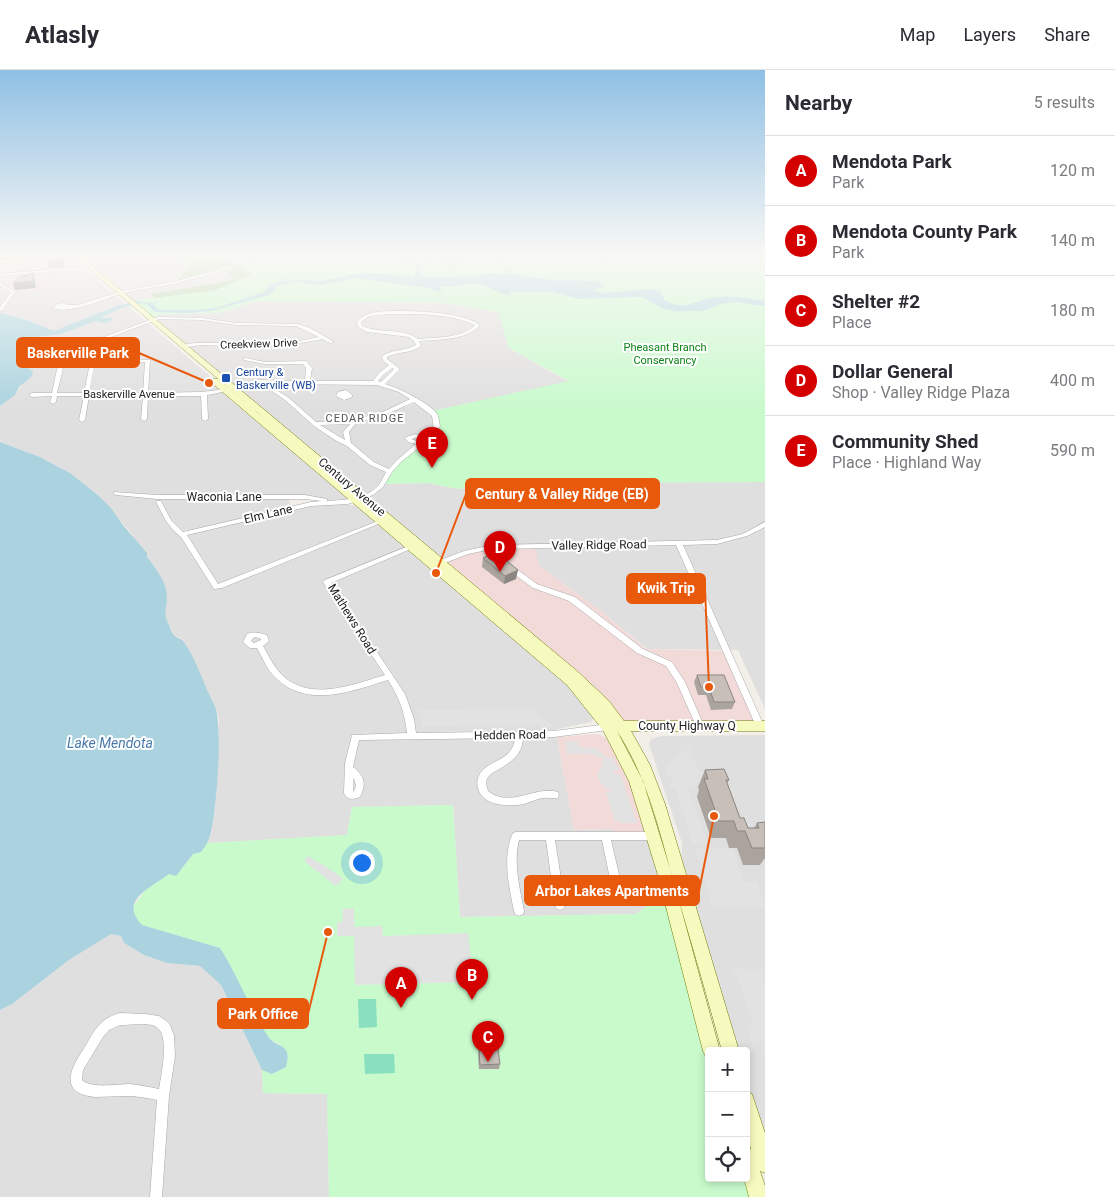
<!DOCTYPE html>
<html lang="en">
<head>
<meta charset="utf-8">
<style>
	:root { --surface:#fff; --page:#f7f7f7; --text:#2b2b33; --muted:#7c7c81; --line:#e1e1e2; --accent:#d40000 }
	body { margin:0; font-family:Roboto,sans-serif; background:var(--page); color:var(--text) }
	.controls { position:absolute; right:15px; bottom:15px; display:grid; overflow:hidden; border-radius:5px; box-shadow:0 2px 8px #0003 }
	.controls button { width:45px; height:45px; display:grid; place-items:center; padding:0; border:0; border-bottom:1px solid var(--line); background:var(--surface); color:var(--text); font:25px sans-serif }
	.you { position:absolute; left:361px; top:792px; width:18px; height:18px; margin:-12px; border:4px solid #fff; border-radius:50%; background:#1a73e8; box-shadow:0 0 0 8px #1a73e833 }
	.badge { display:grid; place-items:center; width:32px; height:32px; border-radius:50%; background:var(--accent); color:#fff; font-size:16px; font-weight:700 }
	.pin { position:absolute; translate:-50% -41px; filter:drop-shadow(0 1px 2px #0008) }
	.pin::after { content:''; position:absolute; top:26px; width:18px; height:15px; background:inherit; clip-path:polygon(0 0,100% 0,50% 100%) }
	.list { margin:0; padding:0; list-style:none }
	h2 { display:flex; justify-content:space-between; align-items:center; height:65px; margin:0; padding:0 20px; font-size:21px }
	h2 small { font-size:16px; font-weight:400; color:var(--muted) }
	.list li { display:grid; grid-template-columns:32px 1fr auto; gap:15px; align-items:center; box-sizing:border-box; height:70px; padding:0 20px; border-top:1px solid var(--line) }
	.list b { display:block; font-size:19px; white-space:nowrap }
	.list p { margin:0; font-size:16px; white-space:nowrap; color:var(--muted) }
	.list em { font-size:16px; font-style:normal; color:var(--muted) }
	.icon { flex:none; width:28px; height:28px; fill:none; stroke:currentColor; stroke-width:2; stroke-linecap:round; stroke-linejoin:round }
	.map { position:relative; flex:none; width:765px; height:1127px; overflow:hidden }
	header { display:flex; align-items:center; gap:30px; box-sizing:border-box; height:70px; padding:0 25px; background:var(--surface); border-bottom:1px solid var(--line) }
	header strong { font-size:24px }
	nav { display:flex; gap:28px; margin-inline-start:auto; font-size:18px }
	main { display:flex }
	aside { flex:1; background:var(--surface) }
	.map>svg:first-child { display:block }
	.residential { fill:#e0dfdf }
	.commercial { fill:#f2dad9 }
	.forest { fill:#add19e }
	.park { fill:#c8facc }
	.pitch { fill:#88e0be }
	.parking { fill:#e2e2e2 }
	.water { fill:#aad3df }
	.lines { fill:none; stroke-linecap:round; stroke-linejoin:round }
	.stream { stroke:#aad3df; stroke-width:1 }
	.minor-casing { stroke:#a9a9a9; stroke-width:1 }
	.secondary-casing { stroke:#707d05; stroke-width:1 }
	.minor { fill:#fff; fill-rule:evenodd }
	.secondary { fill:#f7fabf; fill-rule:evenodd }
	.wall { fill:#aba49e }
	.shaded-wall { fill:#8b8681 }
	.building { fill:#c7bfb8; stroke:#8b8681 }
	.transit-dot { fill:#1a4fb4; stroke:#fff; stroke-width:2 }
	.labels { text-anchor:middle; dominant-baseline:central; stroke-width:4; stroke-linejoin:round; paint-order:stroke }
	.far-street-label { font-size:11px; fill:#222; stroke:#fff }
	.far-park-label { font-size:11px; fill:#0c8416; stroke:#fff }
	.far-transit-label { font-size:11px; fill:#164399; stroke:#fff; text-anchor:start }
	.far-neighbourhood-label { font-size:11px; letter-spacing:1px; fill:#555; stroke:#fff }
	.street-label { font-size:12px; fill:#222; stroke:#fff }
	.water-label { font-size:14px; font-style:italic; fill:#4a7aab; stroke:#fff }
	.leader { fill:none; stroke:#e8590c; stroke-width:2 }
	.callout-dot { fill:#e8590c; stroke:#fff; stroke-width:2 }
	.callout { fill:#e8590c; stroke:#e8590c; stroke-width:2 }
	.callout-label { font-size:14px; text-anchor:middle; font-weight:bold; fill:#fff }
</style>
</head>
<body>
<header>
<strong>Atlasly</strong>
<nav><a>Map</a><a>Layers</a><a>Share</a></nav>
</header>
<main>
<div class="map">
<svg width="765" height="1127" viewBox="0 0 765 1127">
	<rect width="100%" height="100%" fill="#f2efe9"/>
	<path class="residential" d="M80 184H168L201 203 174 212 122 220Z
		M83 198 355 430 331 432 320 429H289L291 440 322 435H351L359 437 570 618 594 648 591 652 553 660 437 662V666L470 668 557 667 574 760 613 759 653 766 668 821 636 844 460 847 453 735 352 737 347 765 207 773 211 764 215 730 219 649 215 635 209 627 194 591 181 568 175 566 167 551 164 538 167 527 165 516 147 487 143 478 137 473 132 464 99 426 70 403 56 395 40 387 0 372V336L15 325 24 311 32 306 30 297 18 287 20 282 35 267 48 263 50 260 30 251 0 243V219L48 201Z
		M225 199 242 209 216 220 130 231 121 223 177 212Z
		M257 231 442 233 498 242 509 278 569 312 432 341 436 360 383 414 428 413 458 419 507 413 765 412V639L738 580 647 579 601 541 539 496 441 492 150 247 164 244 219 243Z
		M765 665V1094L746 1030V981H731L681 809 682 773 649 674 651 669 662 666Z
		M111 864 121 866 124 873 144 885 167 893 200 896 211 905 221 915 262 1000 263 1023 327 1024 329 1127H0V940L12 934 69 890Z"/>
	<path class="commercial" d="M64 185 72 188 83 198 49 201 47 213 42 219 32 223 13 222 6 217 0 219V192Z
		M535 476 539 496 601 541 646 579 726 581 760 656 621 655 579 608 550 578 504 540 467 514 441 492 475 479Z
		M597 664 607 668 614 675 653 766 617 767 613 759 574 760 557 667Z"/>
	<path class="forest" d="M173 184H378L167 239 151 224 235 210 227 204 233 199 227 196 177 211 191 195Z"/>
	<path class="park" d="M214 184H765V412L507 413 458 419 428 413 382 414 390 401 435 362 432 341 569 311 509 278 498 242 442 233 257 231 219 243 164 244 150 247 130 231 216 220 252 204Z
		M453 735 460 847 636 844 668 821 709 981V1108H746L759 1127H329L327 1024 263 1023 262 1000 273 1004 286 997 279 974C275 972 271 970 268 968 250 948 237 904 220 878L142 855 133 845 132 838 148 817 169 804 182 799 193 784 201 782 207 773 347 765 352 737Z"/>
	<path class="pitch" d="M358 929H376L377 957 359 958Z
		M364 984H394L395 1003 365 1004Z"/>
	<path class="parking" d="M531 639 554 657 545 658 540 655 422 656 419 640Z
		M565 671H578L580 677 595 678 608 688 612 687 619 700 614 701V703L615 705H621L637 753H621L614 750 606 722 613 720 604 717 598 708V702L602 696 603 688 591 684H567Z
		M689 676 698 701 707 702 712 716 687 717 707 773 693 774 676 720 670 716 674 711 672 707H667L666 700 679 681 683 684Z
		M696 779H733L744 812 757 811 765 837 712 838Z
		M308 786 337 804 343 809 336 816 304 791Z
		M354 838V857L382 856 383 866 468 863 474 912 355 915 354 866H337V852H342L343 839Z
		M731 898 762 900 765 909V985L761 972H751L746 956H753L737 905Z"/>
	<path class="water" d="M411 193 421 197 418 199 425 207 429 208 475 206 489 203 504 205 505 203 551 210 597 211 604 217 592 220 601 223 654 219 657 220 656 221 663 222 660 224 664 226V230C689 243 695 228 718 227 734 226 750 228 765 231V236L734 232 716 235 717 236 702 241H674L664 239 642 227H637L579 229 549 221 542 222 538 221C528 223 517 220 508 223L512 225C498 226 491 215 478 214 467 213 453 218 442 216L439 218 442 220 440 222 428 218 356 208 320 215 296 212 277 216 270 225 210 241 189 243 155 242C152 240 149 235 146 234 139 230 107 244 101 248H113C110 254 102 254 96 251L61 264 34 267 20 282 18 287 33 302 32 306 19 317 15 325 0 336V243L30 251 54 261 117 236 137 231 154 233 162 230 153 235 160 240H196L216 238 264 222 270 215 282 211 300 210 321 211 355 204 371 203 414 207 416 200 414 196 409 194Z
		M0 372 40 387 70 403 99 426 111 438 123 455 147 483V487C156 499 167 512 167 527 167 537 163 543 168 553 170 556 172 564 175 566 177 568 180 568 182 570 195 585 204 616 214 634 224 651 216 746 210 766 208 772 205 777 201 782L193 784 176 806 169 804C151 818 118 830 142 855L220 878C238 906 249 937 267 965 276 980 293 971 286 997L272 1004 262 1000 221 915 200 896 167 893 144 885 124 873 121 866 111 864 69 890 12 934 0 940Z"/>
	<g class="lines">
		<path class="stream" d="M246 184V188L275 204 284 212
			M409 184 410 188 408 190 412 194
			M378 185 407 186
			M454 187 460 184
			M444 188 453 187 457 191 451 196H456L454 201 459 209
			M500 188 501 191 496 194 500 199 506 201 507 204
			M450 190 454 194
			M425 193 427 194
			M419 197H441
			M507 201H514
			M597 212 601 209 596 206 597 204 603 202 596 197 608 191 604 187 605 185 601 184"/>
		<g class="minor-casing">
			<path id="minor" d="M83 197 85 198 84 199 0 206V204Z
				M225 198H226V200C210 204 194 209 177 213 160 217 141 219 124 223 107 228 68 245 53 238L57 234 63 233 69 235H78L122 221 177 211Z
				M0 213 15 222 2 241H0V237L11 222 0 216Z
				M390 241C414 241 460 241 480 255 466 271 439 269 419 271L421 276C411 284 397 281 387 287V289L400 299 385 314C398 318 430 333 437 344 439 347 439 353 440 356L435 365 401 392 392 402 383 417 373 425 348 434 311 436 187 465 218 514 378 451H382L383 452 222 518 214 519 181 467 174 461 166 451 156 432 157 431H161L171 450 183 462 311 432 322 431 305 429H157L116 425 114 424V422L157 425H305L327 429V431C345 430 365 429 378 416 381 412 384 406 386 402L370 395 347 376 335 370 314 356 285 330 272 321 269 318V314C248 313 228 322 207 325L208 349 205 351 202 349 201 326H148L147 349 144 351 141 349 143 326H89L85 350 82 352 79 350 84 326H57L56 332 53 334 50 332 52 326 32 327 29 325 32 323H52L57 299 60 297 63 299 57 323H84L93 278 91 274 81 276 64 277 59 287 57 288 55 287 59 277 53 276V274L68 275 93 271 158 247 202 248 236 253 297 254 310 258 334 272 330 273 322 269C283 278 244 277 204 275 197 275 188 278 182 276V275L195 273H275L299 271 319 267 296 256 236 255 202 250 159 249 95 273 97 278 96 288 150 290 148 323 201 322 218 320 258 310 305 311 306 298 303 294H265L244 290V288H246L265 292 306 291 312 298 310 311H373L379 303 389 295 383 291 382 286C393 279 405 281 416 275L414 271 409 267 367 262 358 257 357 252C366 241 377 242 390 241ZM390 244C417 244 450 243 475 255 462 269 435 267 418 269 401 257 380 264 362 256L361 252 369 246ZM95 291 145 292 143 323H89ZM392 298 394 299 381 312 378 311 383 305ZM275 314 377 315 399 322 410 329 385 341 354 350 316 352 289 328 275 319ZM414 332 432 346C434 356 435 360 426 367L416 364 406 367 405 368 408 372 416 374 397 390 389 399 374 392 351 373 349 362 356 353 389 343ZM350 354 343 362 345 370 320 355ZM416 368 422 370 420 372 411 369Z
				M346 320 352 325V327L344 330 336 326 338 322Z
				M765 452V457L747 466 717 474 683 475 764 656 763 658H757L756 656 676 475 492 479 468 484 437 496 434 494 435 492 464 481 492 475 717 470 743 464Z
				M411 475 413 476 414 477 413 478 331 513 405 624 414 649 416 663 554 661 608 654 611 655 612 657 611 659 608 660 554 667 523 668C522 687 510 692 496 701 492 703 488 706 487 709 485 713 487 717 488 721 511 739 535 715 558 722L559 725 558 728C553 729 548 727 543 728 536 729 531 732 524 734 510 737 485 736 479 721 476 714 477 708 481 702 493 688 512 691 515 668L359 670 353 697C364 706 367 713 360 727 353 729 348 731 344 723L345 693 352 665 407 663C405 643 399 627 388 610 353 621 309 638 278 610 268 602 263 589 257 578H250L243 572 247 564C255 561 259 563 267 565L269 571 263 576C269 586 274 597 282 605 310 632 352 615 385 605L323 512 325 510ZM255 567 261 569V570L254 573 251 571 253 568ZM353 708C356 712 357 718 353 722Z
				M507 495H511L537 514 575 527 643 579 672 592 685 612 704 656 703 658H697L677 613 666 596 637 583 569 531 533 518 507 499 506 497Z
				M516 762H653L656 763 658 766 656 769 653 770H611L620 809 618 812 615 813 612 812 610 809 602 770H555L565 835 564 838 560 840 556 838 555 835 546 770H519C513 792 520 819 524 841L523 844 519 846 515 844 514 841C509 817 502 786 513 763Z
				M120 943 145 944 159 946 169 953 174 965 175 986 169 1026 162 1127H150L157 1030C147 1028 137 1026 126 1026 116 1026 105 1027 95 1027 60 1024 69 1000 83 980 94 962 98 949 120 943ZM120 955C131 955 145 952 155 956 171 963 161 1006 159 1019 149 1017 140 1015 130 1014 118 1014 91 1019 82 1010L83 1000 103 967 109 960Z"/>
		</g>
		<g class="secondary-casing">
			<path id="secondary" d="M47 184H61L0 194V190Z
				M75 184H81L98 201 577 601 609 631 624 651H765V661H631L650 695 665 734 739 981H722C707 926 691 871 675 817 660 763 648 708 617 661L643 711 671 802 720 981H709V988L706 987 703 981 657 802 629 711 603 660 567 615 212 313V309H218L265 349 94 203Z
				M746 1021 752 1024 765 1063V1103L760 1101 765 1116V1127H749L744 1108H746V1077L751 1079 746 1061Z"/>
		</g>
		<use href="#minor" class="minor"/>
		<use href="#secondary" class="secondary"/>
	</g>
	<path class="wall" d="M483 488 516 509 504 514 482 497Z
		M697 605 735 632 732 639 711 640 706 625H698L694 612Z
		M705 700 729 710 727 713 740 748 748 758H754L757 753 765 752V789H764L760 795H743L737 778H729L726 768H711L697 727 699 720 698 717Z
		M479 980 500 994 499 999H479L478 985Z"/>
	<path class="shaded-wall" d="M63 184 64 191V197L49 198 48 191Z
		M33 203 36 218 15 220 13 213Z
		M518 500 516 509 504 514 505 506Z"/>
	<path class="building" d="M63 184 62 190 48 191 49 186Z
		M33 203 34 211 13 213 20 207Z
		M496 482 518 500 505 506 483 488Z
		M697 605H724L735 632H714L709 617H701Z
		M724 699 729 710H726L740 748H744L748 758H759L757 753 765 752V778H752L745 761H737L734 751H719L704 709H708L705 700Z
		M498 979 500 994 480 995 479 980Z"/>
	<linearGradient id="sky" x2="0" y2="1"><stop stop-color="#8fc0e4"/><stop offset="0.54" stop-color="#f9f8f5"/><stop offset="1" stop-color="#f9f8f5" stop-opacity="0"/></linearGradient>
	<rect width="765" height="341" fill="url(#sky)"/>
	<rect class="transit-dot" x="221" y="303" width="10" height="10" rx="2.5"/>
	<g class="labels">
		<g class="far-street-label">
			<text transform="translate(259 274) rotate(-2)">Creekview Drive</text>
			<text x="129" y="324">Baskerville Avenue</text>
		</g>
		<g class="far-park-label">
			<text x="665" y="277">Pheasant Branch<tspan x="665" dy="13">Conservancy</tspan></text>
		</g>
		<g class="far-transit-label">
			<text x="236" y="302">Century &amp;<tspan x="236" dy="13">Baskerville (WB)</tspan></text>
		</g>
		<g class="far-neighbourhood-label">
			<text x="365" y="348">CEDAR RIDGE</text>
		</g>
		<g class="street-label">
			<text transform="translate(352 417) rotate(40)">Century Avenue</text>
			<text x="224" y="427">Waconia Lane</text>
			<text transform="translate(268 444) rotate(-13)">Elm Lane</text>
			<text transform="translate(599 475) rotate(-1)">Valley Ridge Road</text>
			<text transform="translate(352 549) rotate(58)">Mathews Road</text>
			<text x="687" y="656">County Highway Q</text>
			<text transform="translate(510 665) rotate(-1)">Hedden Road</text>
		</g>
		<g class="water-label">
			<text x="110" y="673">Lake Mendota</text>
		</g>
	</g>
	<path class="leader" d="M209 313L139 283M436 503L466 424M709 617L705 518M714 746L699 821M328 862L308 944"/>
	<g class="callout-dot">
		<circle cx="209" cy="313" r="5"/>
		<circle cx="436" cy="503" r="5"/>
		<circle cx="709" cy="617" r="5"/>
		<circle cx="714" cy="746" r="5"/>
		<circle cx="328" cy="862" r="5"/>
	</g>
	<g class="callout">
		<rect x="17" y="268" width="122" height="29" rx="5"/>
		<rect x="466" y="409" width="193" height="29" rx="5"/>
		<rect x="627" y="504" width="78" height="29" rx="5"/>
		<rect x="525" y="806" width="174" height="29" rx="5"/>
		<rect x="218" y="929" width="90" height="29" rx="5"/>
	</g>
	<g class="callout-label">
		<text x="78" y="288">Baskerville Park</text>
		<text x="562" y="429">Century &amp; Valley Ridge (EB)</text>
		<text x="666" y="523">Kwik Trip</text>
		<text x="612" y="826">Arbor Lakes Apartments</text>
		<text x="263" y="949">Park Office</text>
	</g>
</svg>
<div class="controls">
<button>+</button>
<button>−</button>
<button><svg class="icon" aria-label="locate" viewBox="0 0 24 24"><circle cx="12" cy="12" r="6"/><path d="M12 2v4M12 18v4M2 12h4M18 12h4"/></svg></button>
</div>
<div class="you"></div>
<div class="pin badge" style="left:401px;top:938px">A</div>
<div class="pin badge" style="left:472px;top:930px">B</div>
<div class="pin badge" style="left:488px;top:992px">C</div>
<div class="pin badge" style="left:500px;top:502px">D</div>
<div class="pin badge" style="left:432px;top:398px">E</div>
</div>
<aside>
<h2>Nearby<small>5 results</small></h2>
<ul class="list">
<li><span class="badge">A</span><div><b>Mendota Park</b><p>Park</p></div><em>120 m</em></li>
<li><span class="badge">B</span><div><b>Mendota County Park</b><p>Park</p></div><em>140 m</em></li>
<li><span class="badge">C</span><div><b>Shelter #2</b><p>Place</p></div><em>180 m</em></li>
<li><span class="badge">D</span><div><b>Dollar General</b><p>Shop · Valley Ridge Plaza</p></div><em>400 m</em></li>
<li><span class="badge">E</span><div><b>Community Shed</b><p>Place · Highland Way</p></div><em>590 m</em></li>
</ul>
</aside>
</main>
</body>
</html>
